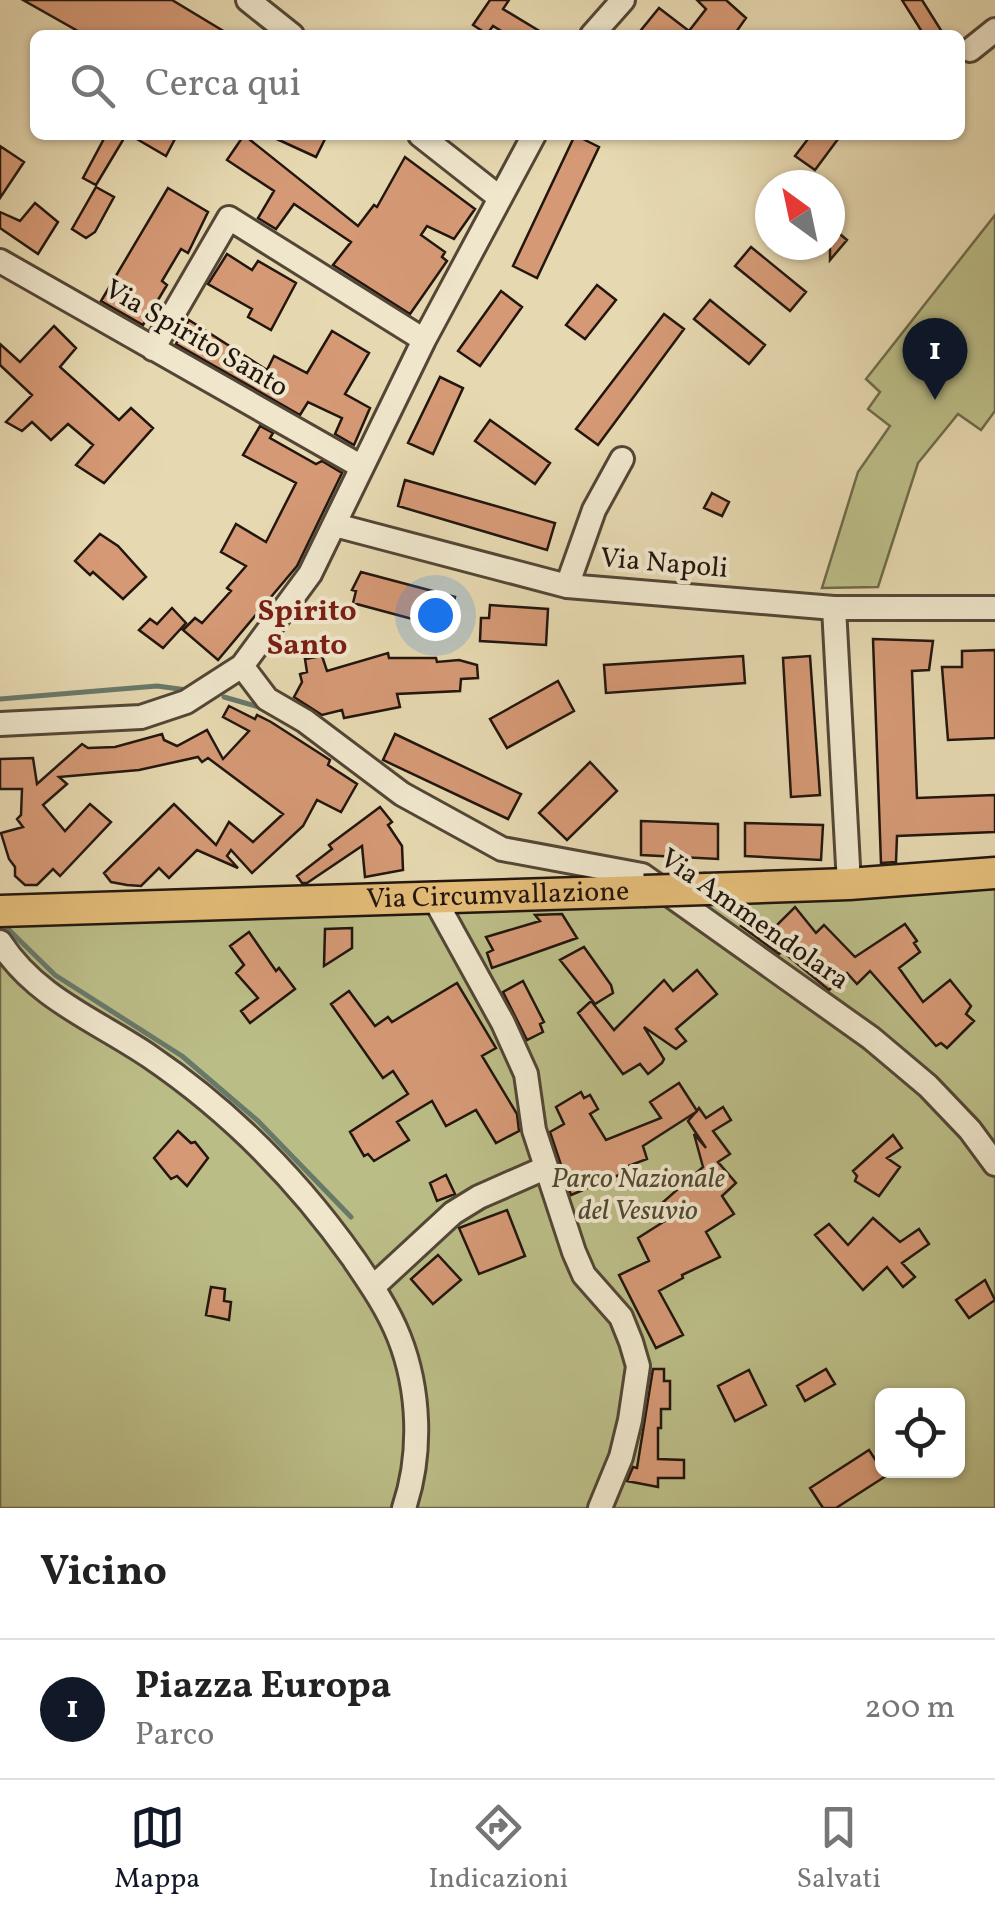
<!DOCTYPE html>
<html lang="it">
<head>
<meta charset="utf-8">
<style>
	:root { --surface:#fff; --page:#f2f2f2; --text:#222; --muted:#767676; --line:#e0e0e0; --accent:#111827 }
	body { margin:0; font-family:Vollkorn,serif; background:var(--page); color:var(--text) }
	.controls { position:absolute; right:30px; bottom:30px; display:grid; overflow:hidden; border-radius:15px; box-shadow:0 2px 8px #0004 }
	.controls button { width:90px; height:90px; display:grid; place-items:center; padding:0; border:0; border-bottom:2px solid var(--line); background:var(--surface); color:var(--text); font:50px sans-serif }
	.compass { position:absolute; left:755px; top:170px; width:90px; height:90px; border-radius:50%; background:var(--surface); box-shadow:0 2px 8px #0004; rotate:327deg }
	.you { position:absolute; left:435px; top:615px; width:35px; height:35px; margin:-25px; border:8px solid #fff; border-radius:50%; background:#1a73e8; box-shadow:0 0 0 15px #1a73e833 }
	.badge { display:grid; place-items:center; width:65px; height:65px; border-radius:50%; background:var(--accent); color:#fff; font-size:32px; font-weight:700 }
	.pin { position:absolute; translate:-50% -82px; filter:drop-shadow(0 2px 5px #0008) }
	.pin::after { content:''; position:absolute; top:52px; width:35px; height:30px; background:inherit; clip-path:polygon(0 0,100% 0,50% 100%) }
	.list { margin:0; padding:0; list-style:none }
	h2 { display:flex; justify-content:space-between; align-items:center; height:130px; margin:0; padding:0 40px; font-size:42px }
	h2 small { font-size:32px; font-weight:400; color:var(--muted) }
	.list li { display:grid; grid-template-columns:65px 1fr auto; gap:30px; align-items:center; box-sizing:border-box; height:140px; padding:0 40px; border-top:2px solid var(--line) }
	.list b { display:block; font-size:38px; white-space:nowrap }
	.list p { margin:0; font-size:32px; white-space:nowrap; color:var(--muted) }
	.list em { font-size:32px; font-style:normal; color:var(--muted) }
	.icon { flex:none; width:55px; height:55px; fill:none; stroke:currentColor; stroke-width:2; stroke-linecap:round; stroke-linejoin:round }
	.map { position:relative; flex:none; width:995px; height:1508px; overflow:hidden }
	.search { position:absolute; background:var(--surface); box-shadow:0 2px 8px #0004; left:30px; right:30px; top:30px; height:110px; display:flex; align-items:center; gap:25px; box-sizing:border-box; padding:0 35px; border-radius:15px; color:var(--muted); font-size:38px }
	.sheet { height:270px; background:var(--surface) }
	nav { display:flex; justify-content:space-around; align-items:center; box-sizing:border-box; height:140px; border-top:2px solid var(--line); background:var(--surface); font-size:28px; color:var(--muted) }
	nav a { display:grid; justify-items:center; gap:5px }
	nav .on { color:var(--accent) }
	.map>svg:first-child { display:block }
	.green { fill:#bbbd87; stroke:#6e6a4a; stroke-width:2.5; fill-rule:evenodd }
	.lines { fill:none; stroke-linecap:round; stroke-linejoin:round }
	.stream { stroke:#68796a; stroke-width:5 }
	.building { fill:#d59975; stroke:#22160e; stroke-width:2.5 }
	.minor-casing { stroke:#534636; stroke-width:28 }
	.major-casing { stroke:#22160e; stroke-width:35 }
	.minor { stroke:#efe6cc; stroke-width:22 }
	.major { stroke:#e3bc78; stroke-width:30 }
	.major-bridge-casing { stroke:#22160e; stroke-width:35; stroke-linecap:butt }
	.major-bridge { stroke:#e3bc78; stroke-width:30 }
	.labels { text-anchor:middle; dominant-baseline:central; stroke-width:8; stroke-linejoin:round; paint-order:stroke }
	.street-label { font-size:28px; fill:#22160e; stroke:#efe6cc }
	.park-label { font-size:28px; font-style:italic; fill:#504832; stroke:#efe6cc }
	.neighbourhood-label { font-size:30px; font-weight:bold; fill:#7a1f14; stroke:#efe6cc }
</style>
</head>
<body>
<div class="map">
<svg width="995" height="1508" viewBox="0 0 995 1508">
	<rect width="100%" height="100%" fill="#e6d8b0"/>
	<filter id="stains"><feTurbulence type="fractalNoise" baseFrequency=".002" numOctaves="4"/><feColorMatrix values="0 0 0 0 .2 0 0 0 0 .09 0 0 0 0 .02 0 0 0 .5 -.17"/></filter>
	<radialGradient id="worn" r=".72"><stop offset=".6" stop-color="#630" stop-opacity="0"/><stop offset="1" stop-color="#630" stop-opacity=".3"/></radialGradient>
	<path class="green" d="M995 215V411L981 430 958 414 918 463 878 587 822 588 858 472 890 426 868 409 880 392 866 379Z
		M995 868V1508H0V901ZM882 1396H958V1470H882Z"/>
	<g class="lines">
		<path class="stream" d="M224 697 259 707
			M0 699 157 686 187 690
			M3 924 55 975 182 1056 258 1121 351 1217"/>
	</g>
	<path class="building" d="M23 0H172L230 35H85Z
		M490 0H509L503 9 546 35H508L493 26 487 34 473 25Z
		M697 0H726L746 18 734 35H637L659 8 689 31 706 9Z
		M902 0H922L944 35H924Z
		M106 135H126L96 185 83 178Z
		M130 135H177L166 156Z
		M244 135 358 226 374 205 377 207 405 157 475 209 454 239 427 226 421 235 445 252 442 257 447 261 410 314 333 265 351 242 294 204 276 229 258 218 274 191 227 160Z
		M268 135H327L316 157Z
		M575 135 599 147 537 278 513 266Z
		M811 135H841L815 170 795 156Z
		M0 146 24 162 0 198Z
		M96 187 114 197 95 232 86 238 72 229Z
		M168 188 208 212 188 253 181 249 162 281 167 285 143 325 101 301Z
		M35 203 58 222 38 254 0 228V212L20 221Z
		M830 226 847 240 830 260Z
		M751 247 806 292 790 311 735 266Z
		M227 254 252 270 258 261 296 283 271 330 248 317 252 309 208 284Z
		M597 285 616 300 585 339 566 325Z
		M501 291 522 307 480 366 458 351Z
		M710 300 765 345 749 364 694 319Z
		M664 314 684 329 598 445 576 429Z
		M189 320 267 370 274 356 307 373 332 331 369 353 345 394 370 408 354 445 335 434 342 418 308 402 300 415 176 344Z
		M54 326 76 348 60 367 119 420 131 408 153 428 104 483 76 465 93 445 68 424 51 440 32 422 22 431 6 422 32 395 0 365V344L20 362Z
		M440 377 463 388 433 454 408 443Z
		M490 420 550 463 535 484 475 441Z
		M260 426 273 433 270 438 316 464 322 461 342 473 297 566 218 660 183 630 195 618 202 623 231 591 227 588 246 566 221 552 236 524 266 542 296 483 243 455Z
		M405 480 555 523 547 550 398 506Z
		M712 493 729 502 722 516 704 508Z
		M100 534 118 546 146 577 123 599 93 572 90 575 75 561Z
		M361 572 455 597 450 618 445 617 442 627 353 603 356 591 352 590Z
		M490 605 548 609 546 645 480 641 481 618H489Z
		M172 608 186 623 163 648 139 630 150 619 157 624Z
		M873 639 933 641 929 670 912 671 917 798 995 795V832L897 836 896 862 881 863Z
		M995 650V738L948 740 942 667H962V651Z
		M388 653 389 658H436L437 662 459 660 477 665 478 678 461 679 460 691 397 694 400 707 344 718 342 710 322 715 294 697 302 682 300 674 307 672 305 659 322 656 327 671Z
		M743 656 745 683 606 693 604 665Z
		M810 656 820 795 791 797 783 658Z
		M558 681 574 711 507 748 490 719Z
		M229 706 255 719 257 715 271 722 330 760 328 765 357 784 341 812 317 800 303 826 252 873 231 850 227 856 238 868 197 850 169 878 159 868 141 886 127 885 111 882 104 873 174 804 216 845 229 822 253 842 283 814 208 758 202 762 198 757 139 770 59 777 67 784 43 805 65 831 90 804 111 822 60 876 53 869 37 885H25L15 876V867L9 859 1 833 23 827 17 819 21 815 22 789H0V759L33 758 37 784 82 744 88 748 115 747 162 734 164 740 177 746 207 730 223 759 249 731 223 717Z
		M395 734 521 794 508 819 383 760Z
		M590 762 617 791 567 840 539 813Z
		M380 807 392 822 388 825 402 846 403 870 365 877 362 846 307 883H302L297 876 332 849 329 845Z
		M641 821 718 824V859L641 855Z
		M745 823 823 825 821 860 745 856Z
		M795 907 816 933 824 925 855 957 905 924 917 941 914 943 920 952 899 968 923 1002 950 980 971 1006 966 1014 974 1021 947 1048 941 1043 936 1046 870 971 857 984 847 973 829 990 782 951 779 954 741 926 752 917 768 934Z
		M562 914 577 938 492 968 487 953 493 950 486 937 540 921 535 915Z
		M352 928V948L324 966 325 929Z
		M249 932 276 971 279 968 295 989 250 1023 241 1011 258 998 236 973 244 965 230 946Z
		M584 947 611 985 613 993 595 1004 560 960Z
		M697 970 717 994 676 1029 686 1041 676 1049 644 1027 664 1059 662 1063 648 1074 640 1064 623 1074 578 1013 591 1001 614 1030 664 980 673 991Z
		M523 981 544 1022 540 1024 543 1032 527 1040 503 992Z
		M457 983 496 1048 482 1056 517 1114 519 1131 496 1143 476 1110 446 1126 432 1101 397 1122 409 1140 374 1161 368 1154 364 1156 350 1132 408 1094 393 1071 383 1078 331 1004 349 991 375 1026 388 1017 392 1022Z
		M679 1083 697 1111 699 1108 706 1118 723 1107 731 1120 713 1131 730 1154 718 1162 736 1183 722 1196 734 1214 706 1232 720 1257 682 1275 683 1278 659 1291 683 1335 656 1348 619 1275 649 1261 638 1238 668 1219 662 1203 703 1167 694 1134 706 1148 688 1121 696 1112 643 1146 647 1159 628 1166 631 1170 571 1195 550 1132 564 1124 556 1107 581 1092 584 1098 590 1095 598 1109 590 1114 606 1140 661 1118 650 1102Z
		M178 1131 191 1143 195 1142 208 1158 187 1186 177 1176 171 1179 154 1158Z
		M893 1135 902 1148 887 1158 900 1167 879 1196 855 1181 857 1176 853 1171Z
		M446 1175 455 1194 437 1201 430 1183Z
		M507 1210 525 1256 479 1274 459 1228Z
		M873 1218 900 1242 919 1229 929 1244 902 1263 915 1277 903 1287 887 1267 863 1290 815 1235 829 1224 848 1245Z
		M438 1255 461 1280 433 1304 411 1279Z
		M985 1280 995 1300 969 1318 956 1300Z
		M211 1287 225 1289 224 1301 231 1302 229 1320 206 1315Z
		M653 1369H664V1381H670V1409H661V1428H658V1459L684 1460V1478H658V1487L627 1481 633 1467 637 1468Z
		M826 1369 835 1384 805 1401 797 1386Z
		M749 1370 766 1405 735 1421 718 1386Z
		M869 1450 886 1476 836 1508H823L810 1488Z"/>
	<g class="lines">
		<g class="minor-casing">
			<path id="minor" d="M248 0 292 35
				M592 35 623 0
				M970 50 995 30
				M420 135 500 198
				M0 261 362 467
				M153 349 229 218 424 340
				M335 525 567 586 834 608H995
				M567 586 594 510 622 459
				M834 608 849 884
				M242 666 267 699 305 721 402 794 502 849 642 875 871 1038 928 1086 970 1130 995 1164
				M0 724 141 717 186 702 242 666 310 574 424 340 534 135
				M434 898 503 1023 526 1074 534 1130 574 1252 584 1275 621 1317 631 1342 638 1366 630 1420 621 1457 600 1508
				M0 942C37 999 96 1020 149 1056 230 1111 297 1179 353 1258 370 1283 388 1309 399 1337 420 1390 422 1455 404 1508
				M373 1287 453 1213 479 1197 545 1168"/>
		</g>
		<g class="major-casing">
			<g id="major">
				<path d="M706 889 849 884 995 873"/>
				<path id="s1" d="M0 911 644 891"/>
			</g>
		</g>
		<use href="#minor" class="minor"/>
		<use href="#major" class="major"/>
		<g class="major-bridge-casing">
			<path id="major-bridge" d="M644 891 706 889"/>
		</g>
		<use href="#major-bridge" class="major-bridge"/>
	</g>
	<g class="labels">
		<g class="street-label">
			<text transform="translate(196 339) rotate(30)">Via Spirito Santo</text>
			<text transform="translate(664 564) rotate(5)">Via Napoli</text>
			<text stroke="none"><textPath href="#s1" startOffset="498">Via Circumvallazione</textPath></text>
			<text transform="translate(754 920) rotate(35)">Via Ammendolara</text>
		</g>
		<g class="park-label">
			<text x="638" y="1179">Parco Nazionale<tspan x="638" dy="32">del Vesuvio</tspan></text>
		</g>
		<g class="neighbourhood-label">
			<text x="307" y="612">Spirito<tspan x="307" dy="34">Santo</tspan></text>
		</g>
	</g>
	<rect width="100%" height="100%" filter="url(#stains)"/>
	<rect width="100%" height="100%" fill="url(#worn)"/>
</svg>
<div class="controls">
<button><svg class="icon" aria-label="locate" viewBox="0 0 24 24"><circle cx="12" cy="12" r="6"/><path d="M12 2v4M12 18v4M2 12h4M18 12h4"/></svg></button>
</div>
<svg class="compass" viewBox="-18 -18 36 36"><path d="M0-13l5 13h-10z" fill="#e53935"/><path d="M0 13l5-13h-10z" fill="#767676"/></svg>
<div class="you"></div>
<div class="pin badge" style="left:935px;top:400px">1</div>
<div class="search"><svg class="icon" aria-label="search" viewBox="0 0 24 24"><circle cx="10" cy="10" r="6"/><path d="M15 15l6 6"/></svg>Cerca qui</div>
</div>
<section class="sheet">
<h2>Vicino<small></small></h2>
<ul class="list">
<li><span class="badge">1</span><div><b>Piazza Europa</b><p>Parco</p></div><em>200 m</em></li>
</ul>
</section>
<nav>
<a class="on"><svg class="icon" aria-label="map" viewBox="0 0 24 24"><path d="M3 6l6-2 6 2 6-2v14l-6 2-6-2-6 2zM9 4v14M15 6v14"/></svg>Mappa</a>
<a><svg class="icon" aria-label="directions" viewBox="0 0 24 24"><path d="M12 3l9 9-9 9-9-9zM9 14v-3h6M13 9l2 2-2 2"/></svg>Indicazioni</a>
<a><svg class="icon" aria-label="saved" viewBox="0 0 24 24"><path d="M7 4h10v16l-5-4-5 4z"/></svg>Salvati</a>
</nav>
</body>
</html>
